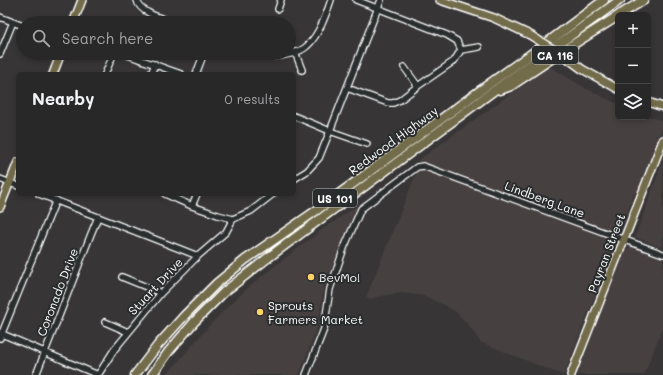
<!DOCTYPE html>
<html lang="en">
<head>
<meta charset="utf-8">
<style>
	:root { --surface:#292828; --page:#313030; --text:#f1f3f6; --muted:#a5a6a8; --line:#454445 }
	body { margin:0; font-family:Mali,sans-serif; background:var(--page); color:var(--text) }
	.controls { position:absolute; right:12px; top:12px; display:grid; overflow:hidden; border-radius:6px; box-shadow:0 2px 6px #0003 }
	.controls button { width:36px; height:36px; display:grid; place-items:center; padding:0; border:0; border-bottom:1px solid var(--line); background:var(--surface); color:var(--text); font:20px sans-serif }
	.list { margin:0; padding:0; list-style:none }
	h2 { display:flex; justify-content:space-between; align-items:center; height:52px; margin:0; padding:0 16px; font-size:17px }
	h2 small { font-size:13px; font-weight:400; color:var(--muted) }
	.icon { flex:none; width:22px; height:22px; fill:none; stroke:currentColor; stroke-width:2; stroke-linecap:round; stroke-linejoin:round }
	.map { position:relative; flex:none; width:663px; height:375px; overflow:hidden }
	.search { position:absolute; background:var(--surface); box-shadow:0 2px 6px #0003; left:16px; top:16px; width:280px; height:44px; display:flex; align-items:center; gap:10px; box-sizing:border-box; padding:0 14px; border-radius:22px; color:var(--muted); font-size:15px }
	.panel { position:absolute; background:var(--surface); box-shadow:0 2px 6px #0003; left:16px; top:72px; width:280px; height:124px; border-radius:6px }
	.map>svg:first-child { display:block }
	.built { fill:#463f40 }
	.lines { fill:none; stroke-linecap:round; stroke-linejoin:round }
	.minor-casing { stroke:#fff; stroke-width:8 }
	.major-casing { stroke:#fff; stroke-width:10 }
	.highway-casing { stroke:#fff; stroke-width:11 }
	.minor { stroke:#2a2d2e; stroke-width:5.5 }
	.major { stroke:#736c4b; stroke-width:7 }
	.highway { stroke:#736c4b; stroke-width:8 }
	.major-bridge-casing { stroke:#fff; stroke-width:10; stroke-linecap:butt }
	.major-bridge { stroke:#736c4b; stroke-width:7 }
	.poi-dot { fill:#ffd166; stroke:#2a2d2e; stroke-width:1.5 }
	.labels { text-anchor:middle; dominant-baseline:central; stroke-width:4; stroke-linejoin:round; paint-order:stroke }
	.shield { fill:#2a2d2e; stroke:#bfc0c0; stroke-width:1 }
	.shield-label { font-size:11px; font-weight:bold; fill:#fff }
	.street-label { font-size:12px; fill:#fff; stroke:#2a2d2e }
	.poi-label { font-size:12px; fill:#fff; stroke:#2a2d2e; text-anchor:start }
</style>
</head>
<body>
<div class="map">
<svg width="663" height="375" viewBox="0 0 663 375">
	<rect width="100%" height="100%" fill="#373536"/>
	<filter id="ink" filterUnits="userSpaceOnUse"><feTurbulence type="fractalNoise" baseFrequency=".025" numOctaves="2"/><feDisplacementMap in="SourceGraphic" scale="8" xChannelSelector="R" yChannelSelector="G"/><feConvolveMatrix kernelMatrix="1 2 1 2 8 2 1 2 1" color-interpolation-filters="sRGB"/></filter>
	<g filter="url(#ink)">
		<path class="built" d="M549 66 585 88 618 104V117H648V116L663 121V126L639 189 634 194 621 229 616 232H610L417 161Z
			M663 161V248L635 237Z
			M419 169 425 170 608 238 613 241 614 246 613 249 564 375H562L480 342 469 326 456 312 444 305 424 296 401 293 381 296 370 299 366 297 417 171Z
			M358 205 360 207 346 242 328 275 324 286 319 322 299 375H166L218 316 242 293 267 272 323 229Z
			M630 247H633L663 259V327L644 375H577L625 250Z"/>
		<g class="lines">
			<g class="minor-casing">
				<path id="minor" d="M137 0C139 13 164 19 175 23
					M356 0 447 35 457 41 461 50
					M278 9 281 0
					M0 17 23 26
					M461 50 479 47
					M295 52 302 70
					M122 53 181 74
					M254 53C260 54 266 56 272 56 281 57 300 53 307 46 319 35 326 15 331 0
					M0 54 13 22
					M404 67 418 86
					M105 74 114 53
					M151 74 155 64
					M196 74 204 53
					M347 88 388 103H393L400 100 418 86 454 61 461 50
					M294 116 330 131 367 144
					M0 179 18 186
					M294 179 307 171 319 158 330 131 381 0
					M39 194 198 256
					M165 194 192 206 218 215 233 219 251 211 273 194
					M192 206 197 194
					M122 277 161 293
					M105 322 128 332
					M0 333 98 375
					M0 338 56 200
					M36 375 91 234 98 217
					M98 375 114 350 161 293 198 256 226 232 233 219
					M306 375 324 329 330 289 344 248 361 209 417 167 423 166 663 254"/>
			</g>
			<g class="major-casing">
				<path id="major" d="M440 0 494 18 530 35
					M73 23 82 0
					M567 58 582 69 618 89
					M53 74 61 53
					M648 102 663 107
					M0 207 18 162
					M571 375 663 140"/>
			</g>
			<g class="highway-casing">
				<path id="highway" d="M619 15 644 0
					M500 90 511 86 569 47 618 16
					M135 375 158 345 185 315 217 283 245 260 317 210 489 84 552 39 604 0
					M152 375 169 351 195 321 224 292 269 257 492 92 620 0"/>
			</g>
			<use href="#minor" class="minor"/>
			<use href="#major" class="major"/>
			<use href="#highway" class="highway"/>
			<g class="major-bridge-casing">
				<path id="major-bridge" d="M530 35 567 58"/>
			</g>
			<use href="#major-bridge" class="major-bridge"/>
		</g>
	</g>
	<g class="poi-dot">
		<circle cx="311" cy="277" r="4"/>
		<circle cx="260" cy="312" r="4"/>
	</g>
	<g class="labels">
		<g class="shield">
			<rect x="532" y="46" width="46" height="18" rx="3"/>
			<rect x="313" y="189" width="44" height="18" rx="3"/>
		</g>
		<g class="shield-label">
			<text x="555" y="55">CA 116</text>
			<text x="335" y="198">US 101</text>
		</g>
		<g class="street-label">
			<text transform="translate(393 140) rotate(-36)">Redwood Highway</text>
			<text transform="translate(545 199) rotate(20)">Lindberg Lane</text>
			<text transform="translate(606 253) rotate(-69)">Payran Street</text>
			<text transform="translate(155 286) rotate(-47)">Stuart Drive</text>
			<text transform="translate(57 292) rotate(-69)">Coronado Drive</text>
		</g>
		<g class="poi-label">
			<text x="319" y="277">BevMo!</text>
			<text x="268" y="305">Sprouts<tspan x="268" dy="14">Farmers Market</tspan></text>
		</g>
	</g>
</svg>
<div class="controls">
<button>+</button>
<button>−</button>
<button><svg class="icon" aria-label="layers" viewBox="0 0 24 24"><path d="M12 4l9 5-9 5-9-5zM3 14l9 5 9-5"/></svg></button>
</div>
<div class="search"><svg class="icon" aria-label="search" viewBox="0 0 24 24"><circle cx="10" cy="10" r="6"/><path d="M15 15l6 6"/></svg>Search here</div>
<section class="panel">
<h2>Nearby<small>0 results</small></h2>
<ul class="list">
</ul>
</section>
</div>
</body>
</html>
